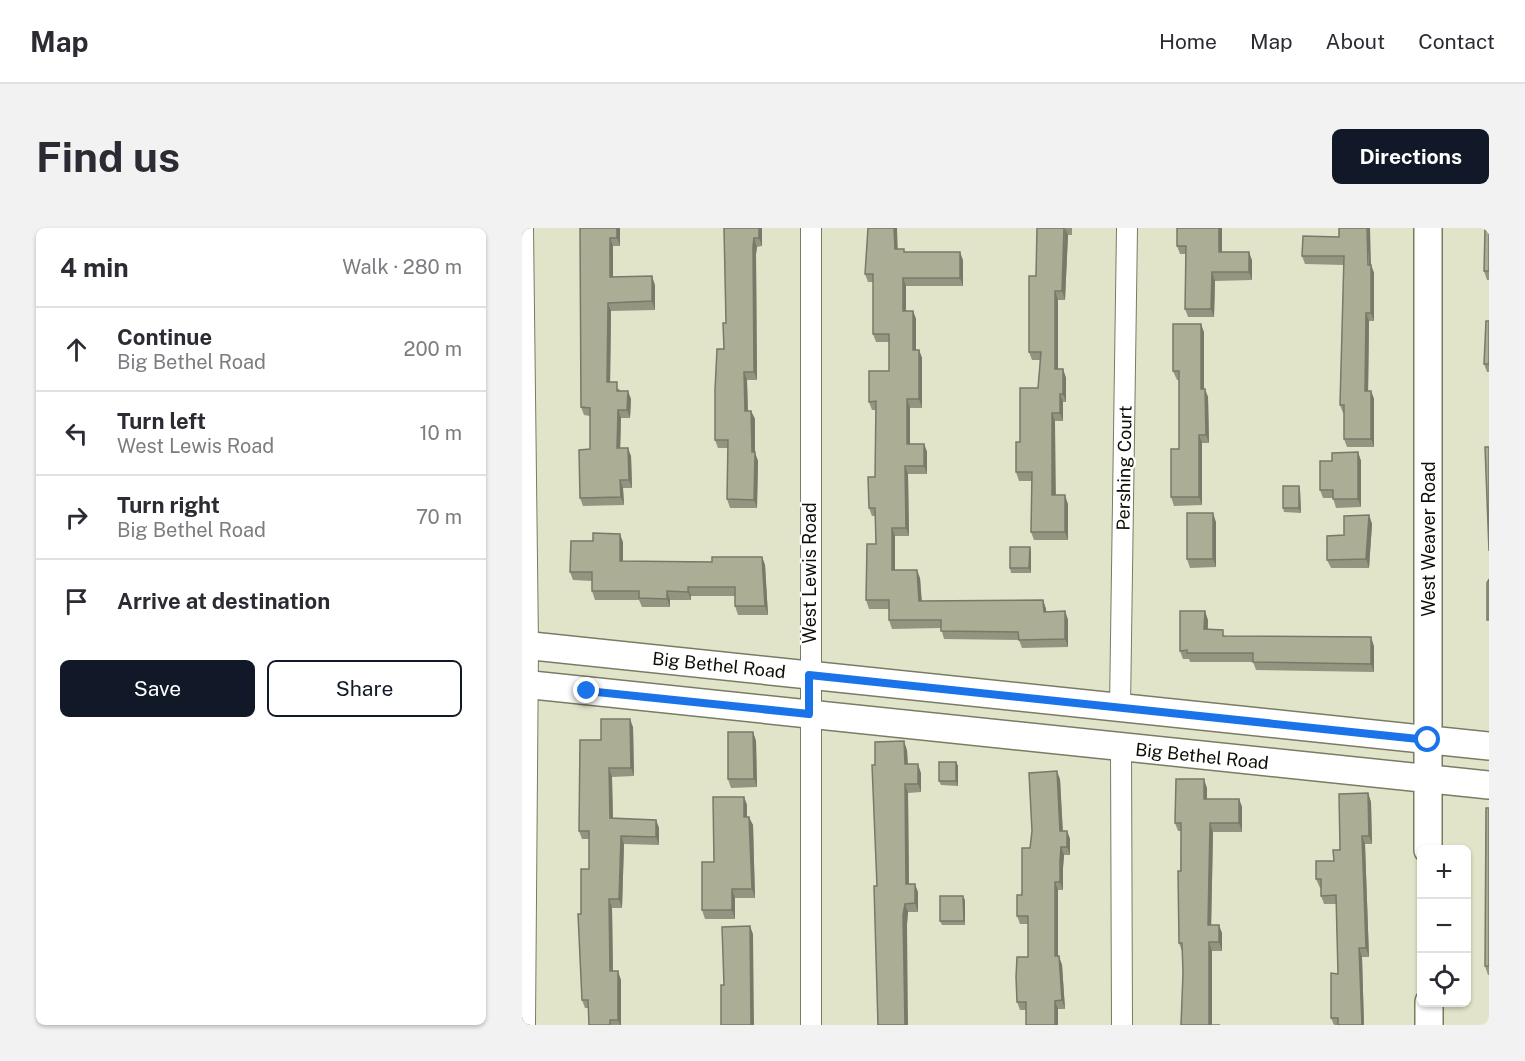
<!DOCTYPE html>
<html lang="en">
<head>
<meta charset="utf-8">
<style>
	:root { --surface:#fff; --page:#f2f2f3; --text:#2b2b33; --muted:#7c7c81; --line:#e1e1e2; --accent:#111827 }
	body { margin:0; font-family:"Public Sans",sans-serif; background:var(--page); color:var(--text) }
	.controls { position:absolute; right:18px; bottom:18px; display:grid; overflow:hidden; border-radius:9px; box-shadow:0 2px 4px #0004 }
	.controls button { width:54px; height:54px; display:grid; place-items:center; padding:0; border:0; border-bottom:2px solid var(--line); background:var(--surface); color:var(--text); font:30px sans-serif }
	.stop { position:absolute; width:18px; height:18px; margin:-14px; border:4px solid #1a73e8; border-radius:50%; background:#fff }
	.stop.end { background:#1a73e8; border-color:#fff; box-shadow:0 2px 6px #0008 }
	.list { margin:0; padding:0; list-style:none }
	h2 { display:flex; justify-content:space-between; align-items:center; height:78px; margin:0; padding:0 24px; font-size:26px }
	h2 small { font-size:20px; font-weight:400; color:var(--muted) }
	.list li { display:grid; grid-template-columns:39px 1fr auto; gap:18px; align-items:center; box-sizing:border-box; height:84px; padding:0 24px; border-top:2px solid var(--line) }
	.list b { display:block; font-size:22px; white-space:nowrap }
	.list p { margin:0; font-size:20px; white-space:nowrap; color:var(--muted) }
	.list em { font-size:20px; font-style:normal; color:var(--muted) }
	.actions { display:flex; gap:12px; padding:18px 24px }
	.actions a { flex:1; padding:14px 0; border:2px solid var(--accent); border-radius:9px; text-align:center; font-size:21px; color:var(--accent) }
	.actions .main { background:var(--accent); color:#fff }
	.icon { flex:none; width:33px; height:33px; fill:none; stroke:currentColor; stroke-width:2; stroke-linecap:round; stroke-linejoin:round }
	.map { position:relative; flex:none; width:967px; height:797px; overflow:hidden; border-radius:9px }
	header { display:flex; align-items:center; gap:36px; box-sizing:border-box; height:84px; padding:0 30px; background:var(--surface); border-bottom:2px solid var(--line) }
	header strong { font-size:28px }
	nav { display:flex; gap:33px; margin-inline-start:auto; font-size:21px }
	.intro { display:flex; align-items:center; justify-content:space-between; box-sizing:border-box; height:144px; padding:0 36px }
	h1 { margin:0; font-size:42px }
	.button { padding:15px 27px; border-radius:9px; background:var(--accent); color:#fff; font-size:21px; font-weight:700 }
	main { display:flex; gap:36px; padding:0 36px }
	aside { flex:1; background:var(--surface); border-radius:9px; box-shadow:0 2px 4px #0004 }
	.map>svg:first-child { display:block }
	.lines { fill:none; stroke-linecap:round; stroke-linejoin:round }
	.street-casing { stroke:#797b63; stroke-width:22 }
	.secondary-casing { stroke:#797b63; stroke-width:30 }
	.street { stroke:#fff; stroke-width:20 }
	.secondary { stroke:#fff; stroke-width:27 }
	.wall { fill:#949580 }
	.shaded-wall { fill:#787968 }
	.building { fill:#acad95; stroke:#787968; stroke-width:1.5 }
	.route { stroke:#1a73e8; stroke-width:8 }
	.labels { text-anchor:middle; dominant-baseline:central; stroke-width:4.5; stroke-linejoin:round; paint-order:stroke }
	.street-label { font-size:18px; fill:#0d0e06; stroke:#fff }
</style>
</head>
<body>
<header>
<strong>Map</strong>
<nav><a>Home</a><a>Map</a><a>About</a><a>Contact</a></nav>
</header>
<div class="intro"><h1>Find us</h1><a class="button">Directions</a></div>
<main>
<aside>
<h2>4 min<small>Walk · 280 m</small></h2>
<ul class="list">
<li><svg class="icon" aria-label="ahead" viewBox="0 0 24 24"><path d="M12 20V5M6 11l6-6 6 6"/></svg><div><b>Continue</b><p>Big Bethel Road</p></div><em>200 m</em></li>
<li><svg class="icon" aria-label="left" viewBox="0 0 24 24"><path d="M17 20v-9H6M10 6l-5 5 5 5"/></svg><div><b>Turn left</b><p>West Lewis Road</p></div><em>10 m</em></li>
<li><svg class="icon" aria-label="right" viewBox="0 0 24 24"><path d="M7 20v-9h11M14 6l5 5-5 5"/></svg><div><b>Turn right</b><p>Big Bethel Road</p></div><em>70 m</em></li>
<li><svg class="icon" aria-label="arrive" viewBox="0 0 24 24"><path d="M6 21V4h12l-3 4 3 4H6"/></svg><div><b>Arrive at destination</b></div></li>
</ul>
<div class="actions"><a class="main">Save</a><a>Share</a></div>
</aside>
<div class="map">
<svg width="967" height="797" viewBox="0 0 967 797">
	<rect width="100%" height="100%" fill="#e2e4ca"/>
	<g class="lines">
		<g class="street-casing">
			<path id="street" d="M1 0 6 417 3 797
				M289 0V797
				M598 480 605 0
				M599 520 600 797"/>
		</g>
		<g class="secondary-casing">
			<path id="secondary" d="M906 0V622
				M0 417 967 518
				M0 456 967 557
				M907 774V797"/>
		</g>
		<use href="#street" class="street"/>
		<use href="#secondary" class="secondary"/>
	</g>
	<path class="wall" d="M58 0H98V18H91V49L133 57V82L89 83 88 154 109 171 108 190H99L98 220 109 228 110 260H101L102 277 61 278 58 270 68 221V188L62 187 59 179Z
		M202 0H240V18L235 19 234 26 235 152H225L226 183H229L233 191V225L236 233 235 280H208L205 271 206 220H196L193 212 204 95Z
		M346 0H375V21L383 24 441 32V58H384V83H391L394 91V122H397L400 130V180H388V216H402L405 224V246H386L387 308H373V342L398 350 400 373 521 372 524 381V384L543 383 546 392V419L500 420 497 412 422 411 419 400 370 401 367 392V381H347L344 372 354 316 353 288H350L347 280 353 249 354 182H350L347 174 367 143V114H354L351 106V54H346L343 46Z
		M515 0H550V7H546L543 72H536V141H541L544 150V174H541V193H533V267L546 276V312H512L509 304 510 253H497L494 244 498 214 516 160 518 132H510L507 124 514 48Z
		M655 0 700 24 730 32V52L693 53 692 89H666L663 81 664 26H658L655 18Z
		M967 0V52H965L962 43Z
		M781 8 849 37 852 45V93H847L846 163H849L852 171V219H825L822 211V185H821L818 177 822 37 783 36 780 28Z
		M967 93V144H965L962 136Z
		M682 104V161L686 169 687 215H680V277L652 278 649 269 657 221V152H655L651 143Z
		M836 224 839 233V279L814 280 811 270H801L798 262 810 233Z
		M777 258 778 262 779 285 762 284 761 280Z
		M847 287 850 296 847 340H809L805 332 822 307Z
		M694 294V339L668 340 665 331Z
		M101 314V333L190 334 240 329 243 337 246 387H216L213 378V368H169V372H148V379H120L117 372H73L70 363V353L51 352 48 344Z
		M509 324V345H489L488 340Z
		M686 392V401L704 408 852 418V444L734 442 731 434H668L667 431H661L658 423Z
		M111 499 112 548 90 549 91 590 134 592 137 600V617L102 616 100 680H90L91 743 99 752V797H67L66 780H63L60 772 59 686 67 641V611H60L57 603 79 512Z
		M231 504 234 513 235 559 209 560 206 551Z
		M385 522 386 536 399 545V564L386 565 387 656 396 664V684H386L385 696 355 658 353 537Z
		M434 534 436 538V558L419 557 417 553Z
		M538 551 541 603H545L548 611V627H542L541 640V662H536V728L540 737 543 781H536V797H504V782H498L495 774 506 729V696H498L495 688 508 620 510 603Z
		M685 560V571H717L720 579V604H691L689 697 700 705V723H690V796L659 797 661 745 660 723 657 715 659 603H656L653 595Z
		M846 565 849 574 850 616H843L847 729H840L842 797H812L809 790 816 746 814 676H802L799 668V659L798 660 794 651 812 633Z
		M222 569 225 577V589L231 597 233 670H213V691H183L180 682 192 634Z
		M967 580V747H966L963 738Z
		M443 672V697H420L418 693Z"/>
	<path class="shaded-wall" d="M95 0H98V18L95 10Z
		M237 0H240V18L237 10Z
		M372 0H375L376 29 373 21Z
		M543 0 546 7 543 72 540 63Z
		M697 0H700V32L697 24Z
		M845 0H848L849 37 852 45V93L849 85Z
		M88 10 91 18V58L88 49Z
		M232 10 235 19 234 26 235 152 232 144 231 18Z
		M438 24 441 32V58L438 50Z
		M727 24 730 32V52L727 44Z
		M690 44 693 53 692 89 689 81Z
		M130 48 133 57V82L130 73Z
		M381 50 384 58V92L381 83Z
		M533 63 536 72V150L533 141Z
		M86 75 89 83 88 162 85 154Z
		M391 83 394 91V130L391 122Z
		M844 85 847 93 846 171 843 163Z
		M679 96 682 104V169L679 161Z
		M397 122 400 130V180L397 171Z
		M541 141 544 150V174L541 166Z
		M222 144 225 152 226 191 223 183Z
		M683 161 686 169 687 215 684 207Z
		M106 163 109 171 108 190 105 182Z
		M849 163 852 171V219L849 211Z
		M538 166 541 174V193L538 185Z
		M385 171 388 180V224L385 216Z
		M96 182 99 190 98 228 95 220Z
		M229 183 233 191V225L236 233 235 280 232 272 230 224Z
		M530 185 533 193 534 276 530 267Z
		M677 207 680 215V277L677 269Z
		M402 216 405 224V246L402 238Z
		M106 220 109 228 110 260 107 252Z
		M836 224 839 233V279L836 271Z
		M383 238 386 246 387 308 384 300Z
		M98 252 101 260 102 277 99 269Z
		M777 258 778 262 779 285 777 280Z
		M543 267 546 276V312L543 304Z
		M691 285 694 294V339L691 331Z
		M847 287 850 296 847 340 844 331Z
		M370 300 373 308V350L370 342Z
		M98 306 101 314V341L98 333Z
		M508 319 509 324V345L507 340Z
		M240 329 243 337 246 387 243 378Z
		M395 342 398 350 400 382 397 373Z
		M166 359 169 368V372L166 364Z
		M145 363 148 372V379L145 371Z
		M521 372 524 381 525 392 522 384Z
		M543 383 546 392V419L543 411Z
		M683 383 686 392 685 410 682 401Z
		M849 409 852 418V444L849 436Z
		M108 491 111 499 112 548 109 540Z
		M231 504 234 513 235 559 232 551Z
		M382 513 385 522 386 545 383 536Z
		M434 534 436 538V558L434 553Z
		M396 536 399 545V564L396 556Z
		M87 540 90 549 91 599 88 590Z
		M535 543 538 551 541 611 538 603Z
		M682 551 685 560V579L682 571Z
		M383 556 386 565 387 665 384 656Z
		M846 565 849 574 850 616 847 608Z
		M222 569 225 577V597L222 589Z
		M717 571 720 579V604L717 595Z
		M227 589 231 597 233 670 230 661Z
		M134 592 137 600V617L134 609Z
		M688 595 691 604 689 705 686 697Z
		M545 603 548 611V627L545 619Z
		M99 608 102 616 100 680 97 671Z
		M840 608 843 616 847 729 844 720Z
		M539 619 542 627 541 640V662L538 654V632Z
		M533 654 536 662V737L533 728Z
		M393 656 396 664V684L393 675Z
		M210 661 213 670V691L210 682Z
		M441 668 443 672V697L442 693Z
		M87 671 90 680 91 752 88 743Z
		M383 676 386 684 385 696 386 797H383L381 687Z
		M697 697 700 705V723L697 714Z
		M228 698 231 706 232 797H229Z
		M687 714 690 723V797H687Z
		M837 720 840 729 842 797H840Z
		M537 728 540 737 543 781 540 772Z
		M96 743 99 752V797H98L96 792Z
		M533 773 536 781V797H533Z"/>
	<path class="building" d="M58 0H95V10H88V49L130 48V73L86 75 85 154H95V163H106L105 182H96L95 220H106L107 252H98L99 269 58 270 57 222 68 221V180L59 179Z
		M202 0H237V10H232L231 18 232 144H222L223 183H229L230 224H233L232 272 205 271 206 212H193V162L195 121H202L201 95H204Z
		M346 0H372L373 21H382V24H438V50H381V83H391V122H397V171H385V216H402V238H383L384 300H370V342H395L397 373 521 372 522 384 543 383V411L497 412 496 404 419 403V392H367V372H344L345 316H354L353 280H347L346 249H353L354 173 347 174V143H367V106H351V46H343Z
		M515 0H542L540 63H533V141H541V166H538V185H530V267H543V304H509L510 244H494V214H498V160H516L519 124H507V48H514Z
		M655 0H697V24H727V44H690L689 81H663L664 18H655Z
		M817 0H845L846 37H849V85H844L843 163H849V211H822V177H818L822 28H780L781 8 817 9Z
		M963 0H967V43H962Z
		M964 93H967V136H962Z
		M651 96H679V161H683L684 207H677V269H649V221H657V143H651Z
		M963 219H967V323Z
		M836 224V271H811V262H798V233H810V225Z
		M761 258H777V280H761Z
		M665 285H691V331H665Z
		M847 287 844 331 805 332V308L822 307V288Z
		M71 305 98 306V333L190 334V329H240L243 378H213V359H166V364L145 363V371L117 370V363H70V344H48L49 313H71Z
		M488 319H508L507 340H488Z
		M967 351V392H965V355Z
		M658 383H683L682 401 701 402V408L849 409V436L731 434V425H665V422L658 423Z
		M79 491H108L109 540H87L88 590 134 592V609L99 608 97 671H87L88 743H96V792H88V797H67L66 772H60L56 686H59V641H67V603H57L58 512H79Z
		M206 504H231L232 551H206Z
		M382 513 383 536H396V556H383L384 656H393V675L383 676 381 687 383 797H356L352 658H355L350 537H353V514Z
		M417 534H434V553H417Z
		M535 543 538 603H545V619H539L538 632V654H533V728H537L540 772 533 773V797H504V774H495L494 749 495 729H506V688H495V667H500V620H508L510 603 507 545Z
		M654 551H682V571H717V595H688L686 697H697V714H687V797H698H659L661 745 660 715H657L656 643H659V595H653Z
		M846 565 847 608H840L844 720H837L840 797H816V790H809V745L816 746 814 667 799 668V651H794V633H812L811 622H818L817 566Z
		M191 569H222V589H227L230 661H210V682H180V634H192Z
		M964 580H967V738H963Z
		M418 668H441L442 693H418Z
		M228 698 229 797H199V757H202L200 699Z"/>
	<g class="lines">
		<path class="route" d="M65 463 287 486V447L906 512"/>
	</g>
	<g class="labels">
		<g class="street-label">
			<text transform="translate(602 240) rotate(-89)">Pershing Court</text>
			<text transform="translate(906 311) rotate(-90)">West Weaver Road</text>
			<text transform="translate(287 345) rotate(-90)">West Lewis Road</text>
			<text transform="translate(197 437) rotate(6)">Big Bethel Road</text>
			<text transform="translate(680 528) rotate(6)">Big Bethel Road</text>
		</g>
	</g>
</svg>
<div class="controls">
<button>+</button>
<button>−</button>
<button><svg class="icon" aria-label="locate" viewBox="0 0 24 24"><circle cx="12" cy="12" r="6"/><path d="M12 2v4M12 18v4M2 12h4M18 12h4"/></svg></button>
</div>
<div class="stop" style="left:906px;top:512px"></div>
<div class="stop end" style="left:65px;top:463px"></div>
</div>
</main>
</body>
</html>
